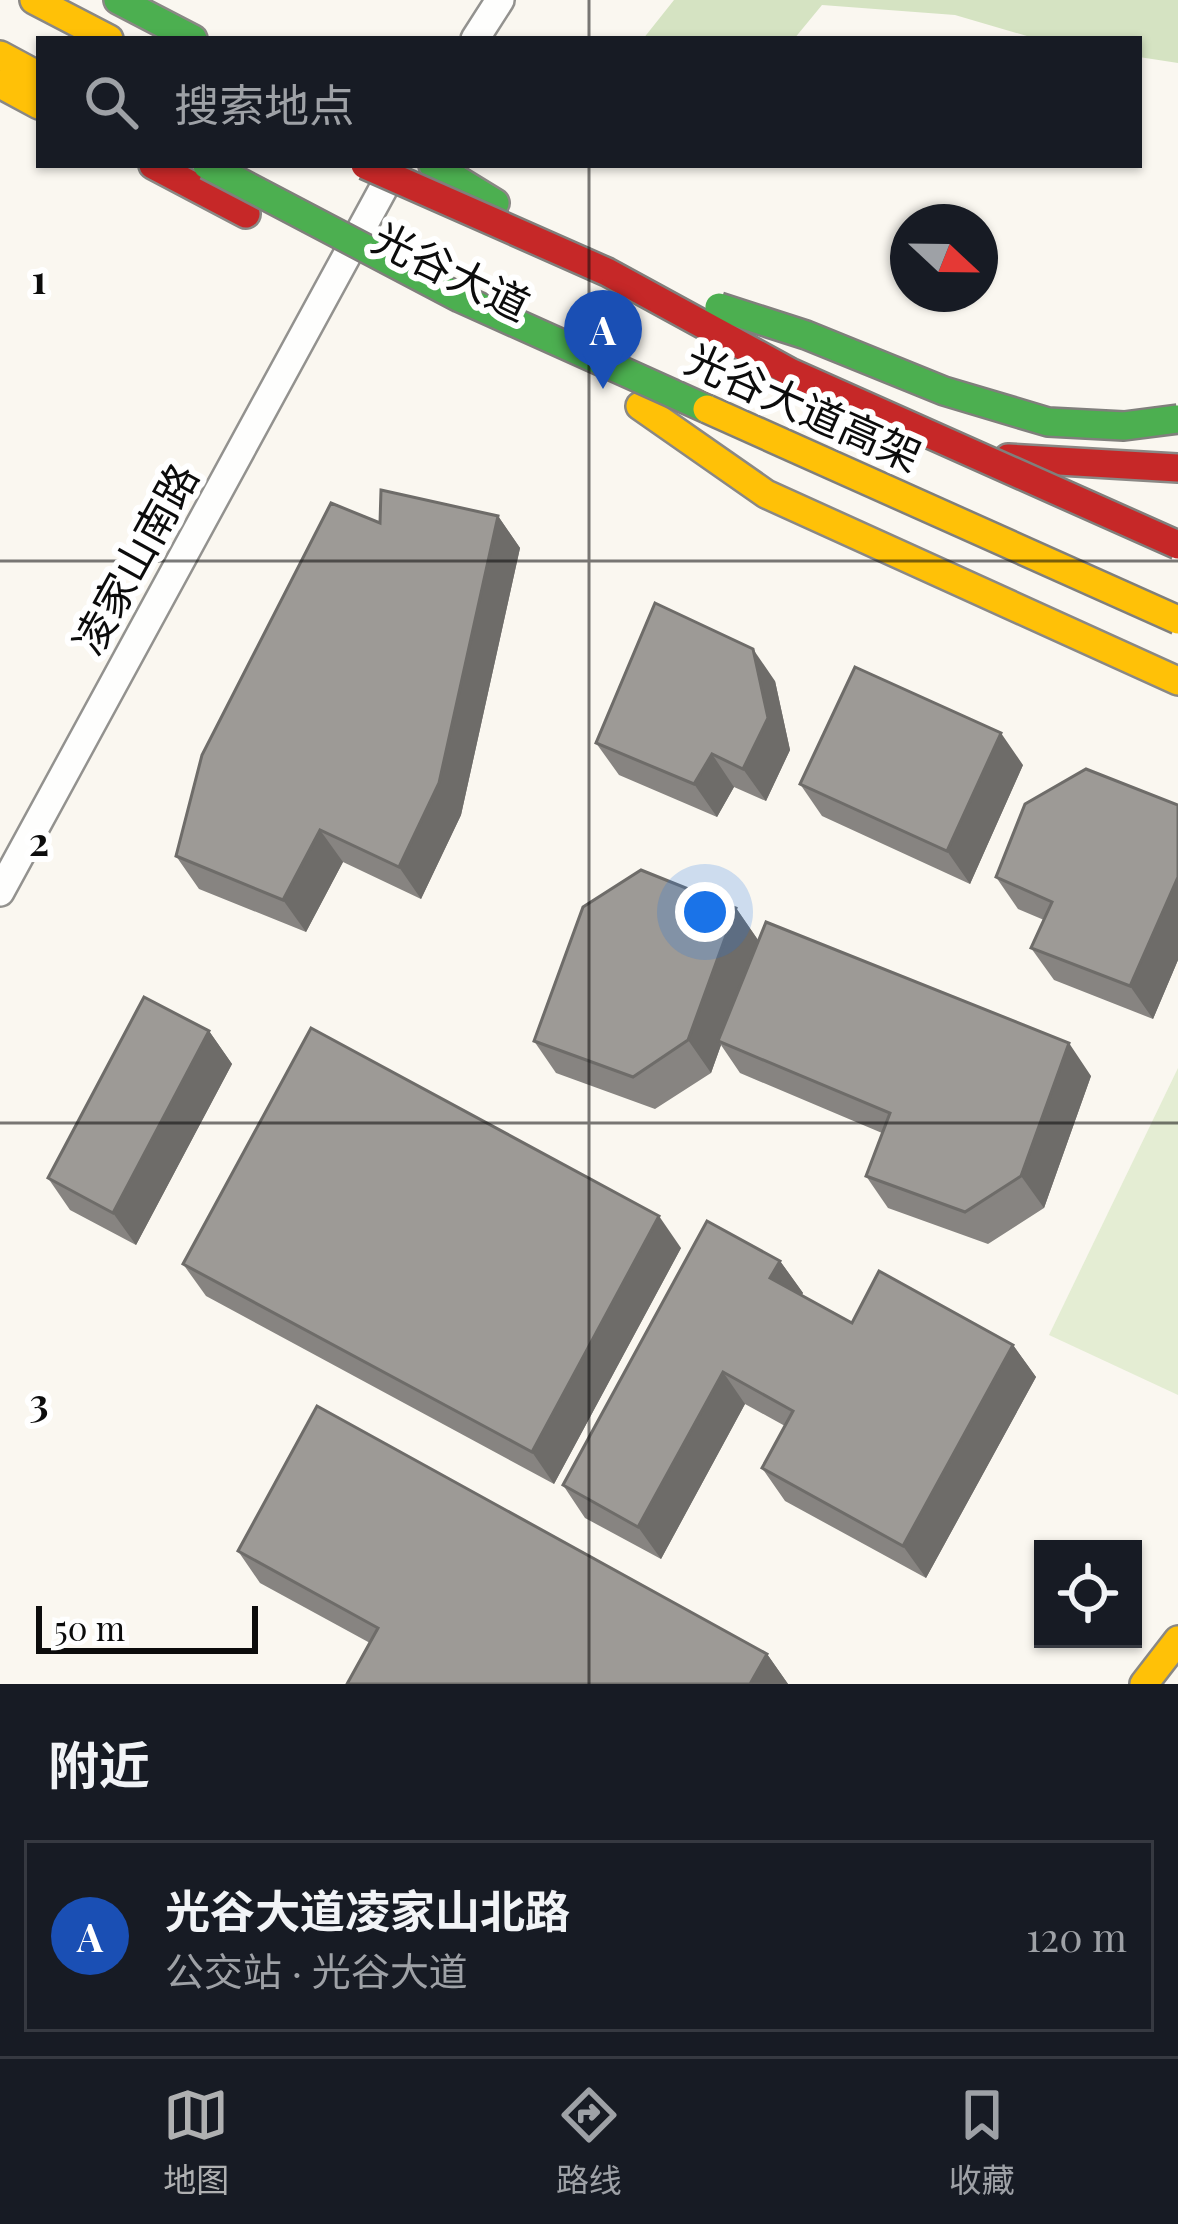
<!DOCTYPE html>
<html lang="zh">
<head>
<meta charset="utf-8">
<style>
	:root { --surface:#171b24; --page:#242831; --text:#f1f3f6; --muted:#9ea1a6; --line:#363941; --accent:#afb0b1 }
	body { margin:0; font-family:"Playfair Display","Noto Sans SC",serif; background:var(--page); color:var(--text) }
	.controls { position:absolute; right:36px; bottom:36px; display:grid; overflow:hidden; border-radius:0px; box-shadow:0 3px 9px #0004 }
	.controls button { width:108px; height:108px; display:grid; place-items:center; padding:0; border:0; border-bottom:3px solid var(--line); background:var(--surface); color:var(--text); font:60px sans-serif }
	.compass { position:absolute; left:890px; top:204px; width:108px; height:108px; border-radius:50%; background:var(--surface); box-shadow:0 3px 9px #0004; rotate:112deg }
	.scale { position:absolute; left:36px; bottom:30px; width:222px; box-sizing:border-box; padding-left:12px; border:6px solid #0c0c0c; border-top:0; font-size:33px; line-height:42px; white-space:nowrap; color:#0c0c0c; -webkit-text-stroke:9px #fff; paint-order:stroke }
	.you { position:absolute; left:705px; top:912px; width:42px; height:42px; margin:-30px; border:9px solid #fff; border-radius:50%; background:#1a73e8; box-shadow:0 0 0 18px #1a73e833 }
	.badge { display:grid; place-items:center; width:78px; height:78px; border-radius:50%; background:var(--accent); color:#fff; font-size:39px; font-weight:700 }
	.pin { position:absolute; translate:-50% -99px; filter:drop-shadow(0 3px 6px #0008) }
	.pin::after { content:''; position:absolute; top:63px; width:42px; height:36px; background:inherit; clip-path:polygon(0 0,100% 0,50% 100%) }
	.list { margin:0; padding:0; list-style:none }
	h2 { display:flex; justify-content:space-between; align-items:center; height:156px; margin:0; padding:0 48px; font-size:51px }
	h2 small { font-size:39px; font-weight:400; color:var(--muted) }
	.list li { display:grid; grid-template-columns:78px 1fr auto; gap:36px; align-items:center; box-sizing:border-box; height:192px; margin:0 24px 24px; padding:0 24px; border:3px solid var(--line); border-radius:0px }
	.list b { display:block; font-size:45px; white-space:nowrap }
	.list p { margin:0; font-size:39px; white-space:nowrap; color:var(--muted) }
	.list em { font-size:39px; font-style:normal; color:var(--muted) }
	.icon { flex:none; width:66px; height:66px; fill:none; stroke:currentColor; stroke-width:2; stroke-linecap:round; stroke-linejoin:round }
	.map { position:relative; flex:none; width:1178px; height:1684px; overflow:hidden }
	.search { position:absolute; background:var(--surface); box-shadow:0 3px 9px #0004; left:36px; right:36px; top:36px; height:132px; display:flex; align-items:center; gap:30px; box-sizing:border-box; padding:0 42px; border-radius:0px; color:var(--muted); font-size:45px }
	.sheet { height:372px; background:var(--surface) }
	nav { display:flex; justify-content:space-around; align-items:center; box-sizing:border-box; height:168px; border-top:3px solid var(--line); background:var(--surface); font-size:33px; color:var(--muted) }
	nav a { display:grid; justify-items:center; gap:6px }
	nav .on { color:var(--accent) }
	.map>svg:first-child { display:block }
	.green { fill:#e4edd3 }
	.forest { fill:#d5e3c2 }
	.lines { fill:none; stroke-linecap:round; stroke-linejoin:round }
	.street-casing { stroke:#93928f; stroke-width:32 }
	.fast-casing { stroke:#8a8885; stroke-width:32 }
	.slow-casing { stroke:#8a8885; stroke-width:32 }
	.jam-casing { stroke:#8a8885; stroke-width:32 }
	.street { stroke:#fefefd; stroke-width:27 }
	.fast { stroke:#4caf50; stroke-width:27 }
	.slow { stroke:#ffc107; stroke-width:27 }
	.jam { stroke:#c62828; stroke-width:27 }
	.fast-bridge-casing { stroke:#807f7c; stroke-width:32; stroke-linecap:butt }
	.slow-bridge-casing { stroke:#807f7c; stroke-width:32; stroke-linecap:butt }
	.jam-bridge-casing { stroke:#807f7c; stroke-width:32; stroke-linecap:butt }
	.fast-bridge { stroke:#4caf50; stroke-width:27 }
	.slow-bridge { stroke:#ffc107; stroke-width:27 }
	.jam-bridge { stroke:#c62828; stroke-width:27 }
	.wall { fill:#878481 }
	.shaded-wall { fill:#6e6c69 }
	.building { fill:#9d9a96; stroke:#6e6c69; stroke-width:3 }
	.grid { fill:none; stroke:#0c0c0c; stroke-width:3; stroke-opacity:0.55 }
	.labels { text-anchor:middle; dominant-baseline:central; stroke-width:12; stroke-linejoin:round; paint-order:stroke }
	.street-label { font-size:42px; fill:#0c0c0c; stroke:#fff }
	.grid-label { font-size:39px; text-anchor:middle; font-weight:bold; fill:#0c0c0c; stroke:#fff; stroke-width:12; stroke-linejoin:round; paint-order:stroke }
</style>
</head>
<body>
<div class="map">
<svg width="1178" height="1684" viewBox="0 0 1178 1684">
	<rect width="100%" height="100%" fill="#faf7f0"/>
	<path class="green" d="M1178 1068V1395L1049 1335Z"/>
	<path class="forest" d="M674 0H1178V63L1139 57V39H1037L955 15 822 5 794 39H643Z"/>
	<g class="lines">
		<g class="street-casing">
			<path id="street" d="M475 39 500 0
				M0 892 394 169"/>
		</g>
		<g class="fast-casing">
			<path id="fast" d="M118 0 193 39
				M433 165 495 203"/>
		</g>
		<g class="slow-casing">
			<path id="slow" d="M34 0 109 39
				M0 55 39 76
				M0 84 39 105
				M640 406 766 494 1178 681
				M1144 1684 1178 1640"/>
		</g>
		<g class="jam-casing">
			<path id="jam" d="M153 165 246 214
				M1008 458 1178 468"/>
		</g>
		<use href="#street" class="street"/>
		<use href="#fast" class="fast"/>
		<use href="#slow" class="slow"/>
		<use href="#jam" class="jam"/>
		<g class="fast-bridge-casing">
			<path id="fast-bridge" d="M207 165 460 298 707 409
				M719 307 806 335 944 391 1048 422 1124 426 1178 419"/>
		</g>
		<g class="slow-bridge-casing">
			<path id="slow-bridge" d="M707 409 1178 620"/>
		</g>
		<g class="jam-bridge-casing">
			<path id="jam-bridge" d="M365 165 607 272 790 372 1178 545"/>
		</g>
		<use href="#fast-bridge" class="fast-bridge"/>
		<use href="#slow-bridge" class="slow-bridge"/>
		<use href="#jam-bridge" class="jam-bridge"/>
	</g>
	<path class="wall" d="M498 516 520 548 461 815 421 899 343 862 306 932 199 889 176 856Z
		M775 681 790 750 766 801 734 787 717 817 619 775 596 743Z
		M1023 765 970 884 822 816 800 784Z
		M1178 805V960L1153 1019 1054 980 1031 948 1044 920 1018 909 996 877Z
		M736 908 758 940 1091 1076 1044 1208 988 1244 888 1208 866 1176 882 1133 740 1073 721 1045 711 1073 655 1109 556 1073 534 1041Z
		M209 1031 232 1064 136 1245 70 1210 48 1178Z
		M681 1248 554 1484 206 1296 183 1264Z
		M780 1261 803 1293 801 1295 852 1323 1013 1345 1036 1377 926 1578 785 1501 762 1468 785 1426 745 1404 661 1559 585 1518 563 1485Z
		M238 1551 767 1654 788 1684H347L370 1643 260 1583Z"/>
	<path class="shaded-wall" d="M498 516 520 548 461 815 421 899 399 867Z
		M753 649 775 681 790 750 766 801 743 769Z
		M1001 733 1023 765 970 884 947 851Z
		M712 754 734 787 717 817 694 784Z
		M320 830 343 862 306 932 283 900Z
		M1178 877V960L1153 1019 1130 986Z
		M736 908 758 940 718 1041 721 1045 711 1073 688 1040Z
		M209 1031 232 1064 136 1245 113 1213Z
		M1069 1043 1091 1076 1044 1208 1021 1176Z
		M659 1216 681 1248 554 1484 532 1452Z
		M780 1261 803 1293 793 1311 770 1278Z
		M1013 1345 1036 1377 926 1578 903 1546Z
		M723 1372 745 1404 661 1559 638 1527Z
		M767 1654 788 1684H750Z"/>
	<path class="building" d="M381 490 498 516 439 783 399 867 320 830 283 900 176 856 202 755 331 503 380 523Z
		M655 603 753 649 768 718 743 769 712 754 694 784 596 743Z
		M855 667 1001 733 947 851 800 784Z
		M1086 769 1178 805V877L1130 986 1031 948 1052 902 996 877 1025 804Z
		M641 870 736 908 688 1040 633 1077 534 1041 583 907Z
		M766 922 1069 1043 1021 1176 965 1212 866 1176 890 1113 718 1041Z
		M144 997 209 1031 113 1213 48 1178Z
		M311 1028 659 1216 532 1452 183 1264Z
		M707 1221 780 1261 770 1278 852 1323 879 1271 1013 1345 903 1546 762 1468 793 1411 723 1372 638 1527 563 1485Z
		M317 1406 767 1654 750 1684H347L378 1628 238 1551Z"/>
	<path class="grid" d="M589 0V39M589 165V1684M0 561H1178M0 1123H1178"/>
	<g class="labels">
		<g class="street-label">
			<text transform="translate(452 270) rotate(26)">光谷大道</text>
			<text transform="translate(804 406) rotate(24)">光谷大道高架</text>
			<text transform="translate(134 558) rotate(-61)">凌家山南路</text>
		</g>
	</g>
	<g class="grid-label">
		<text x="39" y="294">1</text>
		<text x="39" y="856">2</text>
		<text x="39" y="1417">3</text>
	</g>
</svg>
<div class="controls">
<button><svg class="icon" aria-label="locate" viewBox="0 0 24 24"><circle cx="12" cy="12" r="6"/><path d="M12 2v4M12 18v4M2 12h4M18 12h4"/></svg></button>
</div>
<svg class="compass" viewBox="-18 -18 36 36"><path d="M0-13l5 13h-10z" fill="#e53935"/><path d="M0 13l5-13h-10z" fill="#9ea1a6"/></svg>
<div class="scale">50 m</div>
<div class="you"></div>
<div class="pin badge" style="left:603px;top:389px;background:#1a4fb4">A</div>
<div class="search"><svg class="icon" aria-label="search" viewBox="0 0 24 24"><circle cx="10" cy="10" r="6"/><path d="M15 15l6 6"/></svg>搜索地点</div>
</div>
<section class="sheet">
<h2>附近<small></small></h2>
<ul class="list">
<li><span class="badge" style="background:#1a4fb4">A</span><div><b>光谷大道凌家山北路</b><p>公交站 · 光谷大道</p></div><em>120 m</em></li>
</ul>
</section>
<nav>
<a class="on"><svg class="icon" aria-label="map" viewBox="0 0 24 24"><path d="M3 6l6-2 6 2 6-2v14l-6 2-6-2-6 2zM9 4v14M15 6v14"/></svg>地图</a>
<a><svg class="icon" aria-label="directions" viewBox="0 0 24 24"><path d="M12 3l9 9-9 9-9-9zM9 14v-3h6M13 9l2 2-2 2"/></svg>路线</a>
<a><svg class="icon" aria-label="saved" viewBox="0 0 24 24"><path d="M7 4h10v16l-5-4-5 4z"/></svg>收藏</a>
</nav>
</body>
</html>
